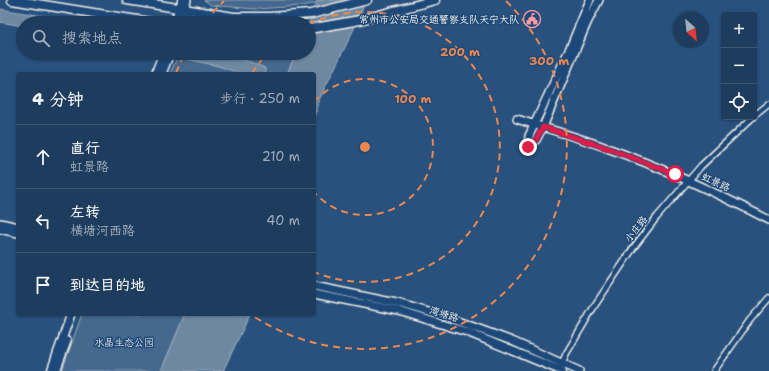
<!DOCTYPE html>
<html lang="zh">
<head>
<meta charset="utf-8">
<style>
	:root { --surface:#1e3d5e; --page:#2b4867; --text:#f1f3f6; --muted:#a1aebc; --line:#3c5673 }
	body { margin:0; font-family:"Shantell Sans","LXGW WenKai TC",sans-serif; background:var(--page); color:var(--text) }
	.controls { position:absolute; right:12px; top:12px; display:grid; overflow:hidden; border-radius:4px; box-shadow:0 1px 3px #0004 }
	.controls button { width:36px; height:36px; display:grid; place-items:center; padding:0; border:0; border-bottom:1px solid var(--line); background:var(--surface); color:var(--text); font:20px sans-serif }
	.compass { position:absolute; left:673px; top:12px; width:36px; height:36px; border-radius:50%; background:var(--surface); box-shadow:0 1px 3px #0004; rotate:153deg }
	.stop { position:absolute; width:12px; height:12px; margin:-9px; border:3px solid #e11d48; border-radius:50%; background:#fff }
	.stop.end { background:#e11d48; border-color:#fff; box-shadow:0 1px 4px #0008 }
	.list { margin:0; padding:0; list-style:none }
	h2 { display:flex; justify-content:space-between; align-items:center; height:52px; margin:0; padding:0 16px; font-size:17px }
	h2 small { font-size:13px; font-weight:400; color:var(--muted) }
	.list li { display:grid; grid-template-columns:26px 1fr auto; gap:12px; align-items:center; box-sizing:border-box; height:64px; padding:0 16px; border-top:1px solid var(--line) }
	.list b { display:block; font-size:15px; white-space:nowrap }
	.list p { margin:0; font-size:13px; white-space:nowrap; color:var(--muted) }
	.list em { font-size:13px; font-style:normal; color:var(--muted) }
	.icon { flex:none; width:22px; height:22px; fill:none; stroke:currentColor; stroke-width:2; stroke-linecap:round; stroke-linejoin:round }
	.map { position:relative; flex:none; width:769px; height:371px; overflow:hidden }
	.search { position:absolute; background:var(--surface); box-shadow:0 1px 3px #0004; left:16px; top:16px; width:300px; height:44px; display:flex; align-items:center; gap:10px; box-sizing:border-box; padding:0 14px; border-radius:22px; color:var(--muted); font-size:15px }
	.panel { position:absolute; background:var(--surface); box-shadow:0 1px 3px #0004; left:16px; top:72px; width:300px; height:244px; border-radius:4px }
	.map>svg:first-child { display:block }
	.green { fill:#45688e; stroke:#9cacbb }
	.water { fill:#6e88a2; stroke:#a4b2be }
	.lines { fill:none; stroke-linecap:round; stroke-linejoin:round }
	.street-casing { stroke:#f4f1e8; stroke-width:8 }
	.secondary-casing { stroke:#f4f1e8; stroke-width:10 }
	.primary-casing { stroke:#f4f1e8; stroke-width:11 }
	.street { stroke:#1f4a7a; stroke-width:5 }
	.secondary { stroke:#1f4a7a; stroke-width:7 }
	.primary { stroke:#1f4a7a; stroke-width:8 }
	.route { stroke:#e11d48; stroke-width:5 }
	.ring { fill:none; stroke:#ec874e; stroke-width:2; stroke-dasharray:7 5 }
	.labels { text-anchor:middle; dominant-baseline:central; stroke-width:3; stroke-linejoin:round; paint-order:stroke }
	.poi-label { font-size:10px; fill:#f4f1e8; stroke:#1f4a7a; text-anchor:end }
	.street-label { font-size:10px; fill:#f4f1e8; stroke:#1f4a7a }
	.park-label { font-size:10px; fill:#dadcda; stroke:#1f4a7a }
	.centre { fill:#ec874e; stroke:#1f4a7a; stroke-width:2 }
	.ring-label { font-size:12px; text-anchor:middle; font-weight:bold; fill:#ec874e; stroke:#1f4a7a; stroke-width:3; stroke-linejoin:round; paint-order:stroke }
</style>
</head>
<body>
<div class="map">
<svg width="769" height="371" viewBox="0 0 769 371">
	<rect width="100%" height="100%" fill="#28517e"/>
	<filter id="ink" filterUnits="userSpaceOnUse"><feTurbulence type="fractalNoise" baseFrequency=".025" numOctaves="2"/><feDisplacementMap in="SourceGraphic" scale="8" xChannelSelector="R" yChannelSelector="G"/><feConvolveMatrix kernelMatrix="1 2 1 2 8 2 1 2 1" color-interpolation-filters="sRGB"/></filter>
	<g filter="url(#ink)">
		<path class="green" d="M204 0H332L302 6 255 9 211 5Z
			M179 53H296L287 74H170Z
			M82 314H185L161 371H62Z"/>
		<path class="water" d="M318 0H366L353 31 320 98 314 122V74H287L296 53H309V23Z
			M0 9 62 19 68 21 77 23H23V26L0 22Z
			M160 53H218L250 62 265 68V74H243L218 66Z
			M185 314H250L223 371H161Z"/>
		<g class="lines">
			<g class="street-casing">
				<path id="street" d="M754 116 769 104
					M561 366 566 354 595 305 634 247 657 217 701 166 753 117
					M714 371 750 320 769 298"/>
			</g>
			<g class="secondary-casing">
				<path id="secondary" d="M174 23 182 0
					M180 23 187 0
					M155 74 163 53
					M162 74 170 53
					M517 119C547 129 578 137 607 148 663 168 717 193 769 220
					M528 147 536 140 543 127 587 23 599 0
					M528 147 529 136 534 125 569 50 590 0
					M0 223 18 227
					M0 229 18 233
					M314 286 401 304 449 318 512 341 579 371
					M314 294 399 311 467 332 562 371
					M51 371 71 314
					M56 371 67 341"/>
			</g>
			<g class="primary-casing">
				<path id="primary" d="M12 0 156 23
					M127 0 234 17H269L311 14 367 0
					M309 29 360 20 435 0"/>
			</g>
			<use href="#street" class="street"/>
			<use href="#secondary" class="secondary"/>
			<use href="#primary" class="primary"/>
		</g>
	</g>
	<g class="lines" filter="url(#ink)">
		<path class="route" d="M528 147 536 140 543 127 607 148 675 174"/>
	</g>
	<g class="ring">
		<path d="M314 102A68 68 0 1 1 314 192"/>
		<path d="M252 73A135 135 0 0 1 268 53M309 24A135 135 0 1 1 314 272"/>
		<path d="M176 73A203 203 0 0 1 185 53M205 22A203 203 0 0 1 224 1M506 1A203 203 0 0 1 250 314"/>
	</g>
	<defs>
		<g id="civic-ring" transform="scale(0.9)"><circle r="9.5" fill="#1f4a7a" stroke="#ff9aa2" stroke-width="1.5"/><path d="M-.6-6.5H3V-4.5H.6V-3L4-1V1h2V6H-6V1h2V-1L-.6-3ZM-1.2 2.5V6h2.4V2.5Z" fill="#ff9aa2"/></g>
	</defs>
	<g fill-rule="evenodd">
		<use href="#civic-ring" x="532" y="19"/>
	</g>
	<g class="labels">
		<g class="poi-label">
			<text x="519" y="19">常州市公安局交通警察支队天宁大队</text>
		</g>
		<g class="street-label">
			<text transform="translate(716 182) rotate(25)">虹景路</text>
			<text transform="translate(636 229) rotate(-52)">小庄路</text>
			<text transform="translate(444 314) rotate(17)">湾塘路</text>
		</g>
		<g class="park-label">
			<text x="124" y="342">水晶生态公园</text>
		</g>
	</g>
	<circle cx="365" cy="147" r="6" class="centre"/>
	<g class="ring-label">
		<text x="460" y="56">200 m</text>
		<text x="549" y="65">300 m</text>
		<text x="413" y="103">100 m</text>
	</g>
</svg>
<div class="controls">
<button>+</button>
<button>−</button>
<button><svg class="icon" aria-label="locate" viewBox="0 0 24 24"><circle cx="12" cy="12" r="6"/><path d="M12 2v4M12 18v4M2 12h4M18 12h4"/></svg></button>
</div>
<svg class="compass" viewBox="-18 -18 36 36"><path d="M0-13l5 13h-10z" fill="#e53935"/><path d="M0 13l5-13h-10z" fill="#a1aebc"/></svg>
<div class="stop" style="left:675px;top:174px"></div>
<div class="stop end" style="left:528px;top:147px"></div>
<div class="search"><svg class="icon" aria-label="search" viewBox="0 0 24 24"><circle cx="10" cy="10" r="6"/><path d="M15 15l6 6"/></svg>搜索地点</div>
<section class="panel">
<h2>4 分钟<small>步行 · 250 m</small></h2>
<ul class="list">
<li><svg class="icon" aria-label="ahead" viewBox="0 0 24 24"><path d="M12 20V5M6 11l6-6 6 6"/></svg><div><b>直行</b><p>虹景路</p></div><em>210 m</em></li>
<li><svg class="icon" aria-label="left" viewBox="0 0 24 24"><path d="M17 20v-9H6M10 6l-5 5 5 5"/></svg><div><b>左转</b><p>横塘河西路</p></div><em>40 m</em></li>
<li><svg class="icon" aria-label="arrive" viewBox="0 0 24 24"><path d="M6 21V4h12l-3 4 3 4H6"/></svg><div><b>到达目的地</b></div></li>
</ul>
</section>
</div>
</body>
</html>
